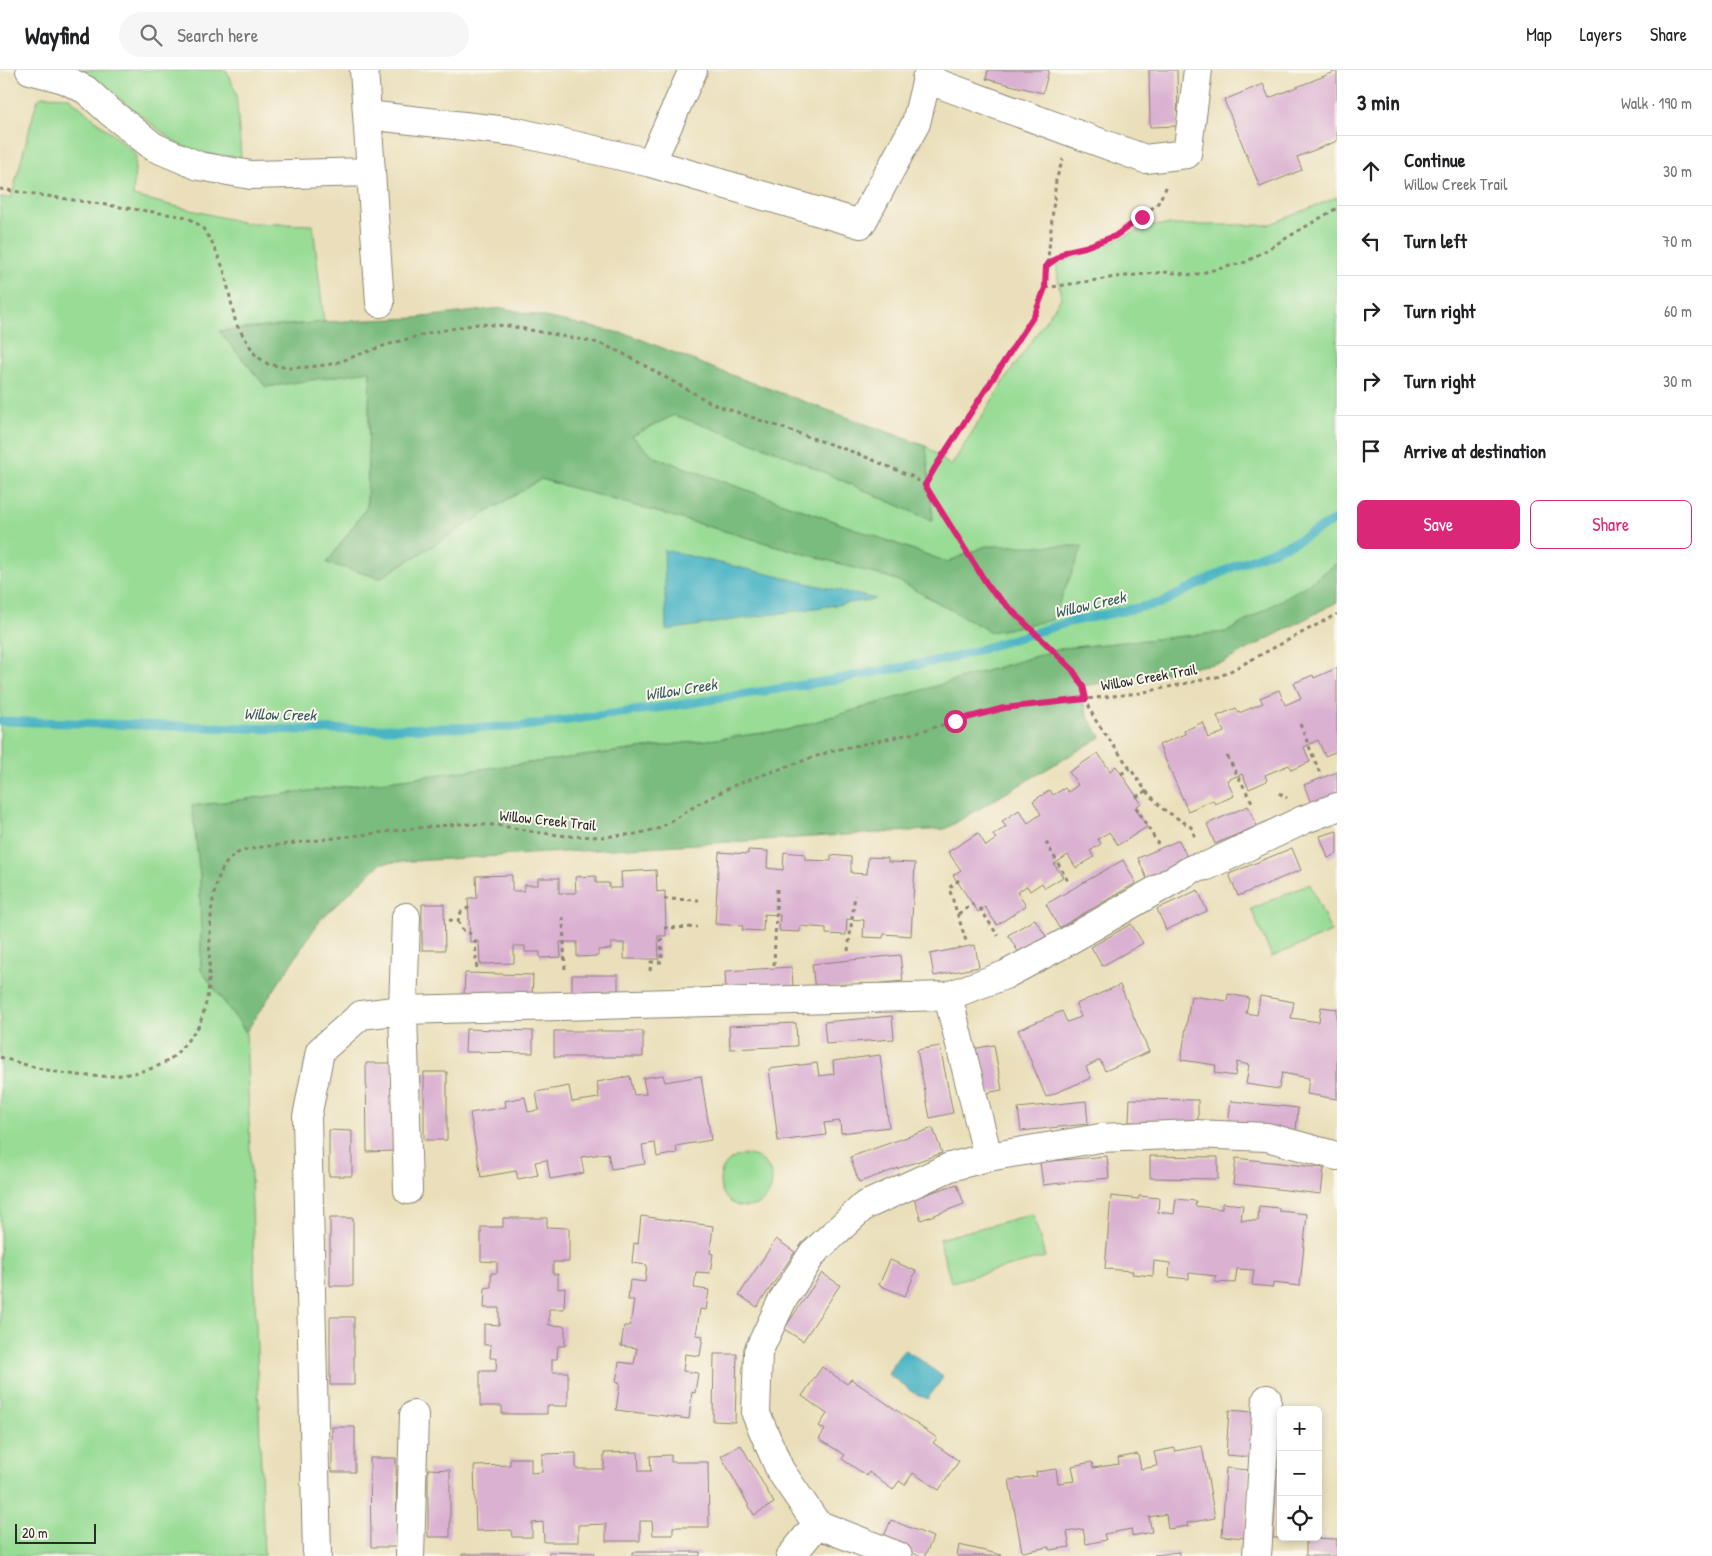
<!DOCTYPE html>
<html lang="en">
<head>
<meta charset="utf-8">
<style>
	:root { --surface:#fff; --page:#f6f6f6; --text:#202124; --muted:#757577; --line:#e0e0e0; --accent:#db2777 }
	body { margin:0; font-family:"Patrick Hand",sans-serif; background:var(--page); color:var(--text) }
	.controls { position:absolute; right:15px; bottom:15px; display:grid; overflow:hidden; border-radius:8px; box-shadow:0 2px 8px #0003 }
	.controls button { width:45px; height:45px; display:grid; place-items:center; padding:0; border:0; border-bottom:1px solid var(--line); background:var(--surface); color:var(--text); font:25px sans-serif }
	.scale { position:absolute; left:15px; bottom:12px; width:81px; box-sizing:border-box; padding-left:5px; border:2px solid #2b2b2b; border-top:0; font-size:14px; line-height:18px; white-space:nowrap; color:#2b2b2b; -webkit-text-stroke:4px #fbf7ec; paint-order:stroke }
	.stop { position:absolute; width:15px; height:15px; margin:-11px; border:4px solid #db2777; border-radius:50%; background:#fff }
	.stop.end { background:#db2777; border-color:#fff; box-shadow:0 1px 5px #0008 }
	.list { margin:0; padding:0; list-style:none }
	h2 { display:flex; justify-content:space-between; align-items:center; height:65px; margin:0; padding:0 20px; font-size:21px }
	h2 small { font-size:16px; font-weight:400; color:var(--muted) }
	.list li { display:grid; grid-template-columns:32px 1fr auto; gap:15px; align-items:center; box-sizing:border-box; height:70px; padding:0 20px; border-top:1px solid var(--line) }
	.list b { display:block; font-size:19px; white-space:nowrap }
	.list p { margin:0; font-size:16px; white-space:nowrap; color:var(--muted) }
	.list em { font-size:16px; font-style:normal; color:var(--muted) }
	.actions { display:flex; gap:10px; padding:15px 20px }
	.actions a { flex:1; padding:11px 0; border:1px solid var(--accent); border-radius:8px; text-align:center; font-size:18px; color:var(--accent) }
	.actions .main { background:var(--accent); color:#fff }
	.icon { flex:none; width:28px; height:28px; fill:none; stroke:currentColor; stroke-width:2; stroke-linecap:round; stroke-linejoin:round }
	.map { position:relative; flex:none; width:1337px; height:1486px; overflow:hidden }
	header { display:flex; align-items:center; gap:30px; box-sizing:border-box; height:70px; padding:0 25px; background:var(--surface); border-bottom:1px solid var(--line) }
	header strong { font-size:24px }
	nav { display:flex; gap:28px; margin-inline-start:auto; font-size:18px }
	.search { width:350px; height:45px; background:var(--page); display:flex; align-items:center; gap:12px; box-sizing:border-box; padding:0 18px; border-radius:28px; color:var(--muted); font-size:19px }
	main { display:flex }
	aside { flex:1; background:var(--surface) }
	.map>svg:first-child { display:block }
	.green { fill:#98dc95; stroke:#628460 }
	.forest { fill:#7abc7e; stroke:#527454 }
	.water { fill:#48b4c4; stroke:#3a7078 }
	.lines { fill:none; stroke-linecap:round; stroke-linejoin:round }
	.stream { stroke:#48b4c4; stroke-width:9 }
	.building { fill:#dab1d1 }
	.minor-casing { stroke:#8a8572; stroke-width:30 }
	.path { stroke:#8a8572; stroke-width:3; stroke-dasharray:4 4; stroke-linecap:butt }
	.minor { stroke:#fff; stroke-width:28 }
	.route { stroke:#db2777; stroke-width:6 }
	.labels { text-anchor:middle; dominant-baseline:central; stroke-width:4; stroke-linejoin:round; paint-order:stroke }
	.street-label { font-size:15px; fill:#2b2b2b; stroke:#fbf7ec }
	.water-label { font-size:16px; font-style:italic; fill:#355b61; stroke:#fbf7ec }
</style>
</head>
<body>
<header>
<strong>Wayfind</strong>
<div class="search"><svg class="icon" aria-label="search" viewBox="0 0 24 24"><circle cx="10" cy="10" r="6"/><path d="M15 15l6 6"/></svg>Search here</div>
<nav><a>Map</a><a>Layers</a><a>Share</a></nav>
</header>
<main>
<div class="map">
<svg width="1337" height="1486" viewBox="0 0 1337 1486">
	<rect width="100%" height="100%" fill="#fbf7ec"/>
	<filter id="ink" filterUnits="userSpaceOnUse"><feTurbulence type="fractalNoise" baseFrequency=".02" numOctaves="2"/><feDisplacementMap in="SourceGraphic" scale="10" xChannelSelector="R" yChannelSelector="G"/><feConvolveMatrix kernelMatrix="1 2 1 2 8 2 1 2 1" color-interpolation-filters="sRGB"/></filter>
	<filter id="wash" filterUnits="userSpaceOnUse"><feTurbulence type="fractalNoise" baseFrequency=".0096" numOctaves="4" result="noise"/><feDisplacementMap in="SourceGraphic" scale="20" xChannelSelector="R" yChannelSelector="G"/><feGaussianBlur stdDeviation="1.12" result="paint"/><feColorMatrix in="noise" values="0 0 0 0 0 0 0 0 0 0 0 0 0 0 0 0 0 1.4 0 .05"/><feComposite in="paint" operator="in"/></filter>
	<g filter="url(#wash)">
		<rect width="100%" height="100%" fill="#eadfba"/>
		<path class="green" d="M75 0H226L236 22 241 87 200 84 176 73 97 11Z
			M42 26 68 27 136 84 133 126 245 153 313 155 324 252 219 261 266 317 370 300 367 437 327 493 380 508 541 409 897 510 991 562 986 476 947 492 655 387 632 366 674 345 774 380 933 451 926 376 951 396 1004 311 1061 228 1056 195 1152 155H1268L1337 127V493L1310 513 1227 562 1064 578 787 660 192 736 200 805 201 900 246 962 264 1486H0V127L11 128 37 31Z
			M1310 814 1331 862 1272 887 1251 839Z
			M720 1111a26 26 0 1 1 52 0a26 26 0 1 1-52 0Z
			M1033 1144 1045 1187 951 1212 939 1169Z"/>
		<path class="forest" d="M502 238 630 265 715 299 926 376 933 451 774 380 674 345 632 366 655 387 947 492 986 476H1083L1052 550 991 562 897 510 541 409 380 508 327 493 367 437 370 301 266 317 219 261 324 252 415 248Z
			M1337 493V532L1224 592 1078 617 1089 649 1101 667 945 759 381 793 320 850 246 962 201 900 200 805 192 736 787 660 1064 578 1227 562 1310 513Z"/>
		<path class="water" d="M664 480 876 529 666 560Z
			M904 1280 918 1288 943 1307 938 1315 927 1329 912 1322 888 1304 894 1293Z"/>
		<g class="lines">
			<path class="stream" d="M0 651 309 660 517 657 671 636 822 612 952 588 1069 552 1161 533 1237 495 1297 471 1337 449"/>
		</g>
		<g id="blocks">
			<path class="building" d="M988 0H1049L1043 23 986 9Z
				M1149 0H1177L1178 56 1150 57Z
				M1337 1V71L1297 87 1302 100 1260 117 1224 30 1263 14 1269 28Z
				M1337 598V681L1325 686 1318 670 1304 677 1310 692 1291 700 1289 695 1265 705 1267 711 1249 719 1242 704 1227 710 1234 726 1215 734 1213 730 1188 741 1159 675 1185 664 1184 661 1203 652 1209 668 1224 662 1217 646 1236 638 1239 643 1263 633 1260 628 1279 620 1285 635 1301 628 1294 613 1313 605 1314 608Z
				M1098 683 1110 701 1116 696 1141 733 1135 738 1147 757 1118 775 1109 762 1098 769 1101 774 1090 781 1094 787 1076 798 1068 785 1054 794 1063 807 1045 818 1042 813 1030 821 1027 816 1017 822 1026 836 997 855 985 837 978 842 953 805 961 800 948 782 978 763 986 776 996 769 993 765 1006 757 1002 751 1019 740 1028 753 1041 744 1033 731 1050 720 1053 725 1065 718 1068 722 1078 715 1069 702Z
				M1337 702V726L1312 736 1304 715Z
				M1248 736 1257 756 1215 774 1207 754Z
				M1337 761V784L1328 788 1320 766Z
				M1179 770 1188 789 1147 809 1138 788Z
				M1292 778 1301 800 1238 826 1229 804Z
				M748 780 768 781 767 798 783 800 784 782 805 784V790L831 791V785L851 787V803L867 804 868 787 888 788V792L915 793 911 866 884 864 883 868 863 867 864 850 847 849 846 865 826 864V858L800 856V862L779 861 780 845 764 844 763 861 742 860 743 856 715 854 719 782 748 784Z
				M1123 790 1136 813 1059 858 1046 834Z
				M656 800 657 822 665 821 666 866H658L659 889H624V873H611V879L598 880V886L577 887V872H560L561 887 540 888V882H525V876H514V893L480 894 479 872H470L468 828H477L476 806 512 805V821H524V815H538V808H559V823H576L575 807 596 806V813H609V818H622L621 802Z
				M1198 820 1207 841 1166 860 1157 839Z
				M422 834H444L445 880H422Z
				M1035 849 1047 868 1020 885 1008 865Z
				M1131 854 1143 873 1102 896 1091 877Z
				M975 875 979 897 934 906 930 884Z
				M900 885 903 911 815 920 812 894Z
				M792 897 793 919 726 923 725 901Z
				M465 903 533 905 532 928 464 926Z
				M572 905H618V928L572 927Z
				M1120 915 1149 982 1105 1001 1100 990 1086 997 1091 1008 1046 1027 1018 960 1062 941 1067 952 1081 947 1076 934Z
				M1228 924 1249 928 1246 943 1257 945 1260 926 1294 932 1291 948 1319 952 1321 937 1337 939V1029L1307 1024 1309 1008 1282 1003 1279 1019 1246 1014 1249 995 1237 992 1235 1006 1215 1003 1216 995 1181 990 1191 926 1227 931Z
				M892 946 894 969 826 974 824 952Z
				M796 953 797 976 730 979 729 956Z
				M466 959 533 961V983L465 982Z
				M554 961H643V987H554Z
				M994 975 1002 1020 980 1024 972 979Z
				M940 976 953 1043 930 1048 917 980Z
				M880 985 889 1057 841 1063 840 1051 824 1053 826 1065 778 1071 769 999 817 993 819 1006 834 1004 833 991Z
				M366 993H392L394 1081 367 1082Z
				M424 1002H447V1070H424Z
				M663 1005 665 1012 701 1006 711 1070 676 1076 677 1083 657 1087 655 1073 642 1075 645 1094 611 1099 608 1083 581 1087 584 1103 550 1109 547 1090 535 1092 538 1105 518 1109 516 1101 481 1107 470 1043 506 1037 505 1031 525 1027 528 1042 539 1040 536 1022 569 1016 572 1032 599 1028 597 1012 630 1006 634 1025 646 1024 643 1008Z
				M1130 1029 1198 1030V1053L1129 1052Z
				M1086 1031 1088 1054 1021 1061 1018 1038Z
				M1231 1031 1298 1038 1296 1061 1228 1054Z
				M933 1058 942 1083 859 1112 850 1087Z
				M329 1060 352 1061V1106H329Z
				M1107 1086 1109 1108 1043 1115 1040 1092Z
				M1150 1086 1218 1087V1109L1150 1108Z
				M1236 1088 1324 1098 1321 1124 1233 1114Z
				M957 1114 964 1134 921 1150 914 1128Z
				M1111 1126 1139 1129V1126L1159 1128 1158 1142 1174 1144 1176 1129 1196 1131 1195 1136 1222 1139V1133L1243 1135 1241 1150 1258 1151 1259 1136 1279 1138V1141L1307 1144 1300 1216 1273 1213V1217L1252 1215 1254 1200 1237 1199 1235 1213 1215 1212 1216 1206 1189 1203V1209L1169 1207 1170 1193 1154 1191 1153 1206 1132 1204 1133 1201 1105 1199Z
				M641 1146 713 1156 710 1183 713 1184 710 1203 696 1202 694 1218 709 1220 706 1240 700 1239 696 1265 703 1266 700 1286 685 1284 683 1301 698 1303 695 1323 692 1322 689 1349 616 1340 620 1313 616 1312 619 1292 634 1294 637 1278 621 1276 624 1256H630L634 1230H628L630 1210 645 1212 647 1195 632 1193 634 1173 638 1174Z
				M330 1148H353V1216H330Z
				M503 1148H547V1157L569 1158V1192H553V1204H558V1219L565 1218 564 1239H549V1255L565 1256V1276H558L557 1289H552V1302H568V1336H547V1344H502V1336H480V1301H496L497 1288H490L491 1275H484V1254L499 1255V1238H484L485 1218 491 1217V1203H497V1192L481 1191V1157H503Z
				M776 1169 795 1182 757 1237 739 1225Z
				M890 1190 916 1201 905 1226 879 1215Z
				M822 1203 840 1215 803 1271 784 1259Z
				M330 1247H354V1315H330Z
				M714 1284H737L735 1352 713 1351Z
				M822 1297 847 1314 851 1309 937 1368 933 1373 959 1391 939 1420 913 1403 905 1415 899 1411 893 1420 869 1402 867 1406 842 1389 845 1385 819 1369 825 1360 819 1356 827 1344 802 1326Z
				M1229 1340 1253 1342 1250 1387 1226 1385Z
				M332 1357H355V1402H332Z
				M741 1375 774 1433 754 1445 721 1386Z
				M1202 1376 1215 1448 1187 1453 1188 1456 1168 1459 1166 1444 1149 1447 1152 1462 1132 1466 1131 1459 1104 1464 1106 1470 1086 1474 1083 1459 1067 1462 1070 1477 1050 1480 1049 1477 1022 1482 1009 1410 1037 1406 1036 1402 1056 1399 1058 1413 1075 1411 1072 1396 1092 1392 1093 1398 1119 1394 1118 1388 1138 1384 1141 1399 1157 1396 1154 1382 1175 1378V1381Z
				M638 1382 639 1401H651L650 1386 671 1385V1392H708L709 1457H673V1465H653L652 1451H640V1471H606V1454L578 1455V1472H544L543 1452 532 1453V1467H512L511 1460 476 1461 474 1396 510 1395V1388H531V1403L542 1402V1384L576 1383V1399H604V1383Z
				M370 1388H396L397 1477H371Z
				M1226 1398 1249 1400 1245 1468 1222 1466Z
				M428 1399 450 1400V1467H428Z
				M1277 1400H1281V1468H1273Z
				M891 1450 933 1467 925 1486H919L882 1471Z
				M1306 1468 1337 1469V1486H1306Z
				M959 1475 1002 1485V1486H957Z
				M549 1482 595 1483V1486H549Z
				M632 1482H700V1486H632Z
				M1179 1482V1486H1154V1485Z
				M462 1484H530V1486H462Z"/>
		</g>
	</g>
	<g filter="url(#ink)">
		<use href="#blocks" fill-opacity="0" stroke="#8a8572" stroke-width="1"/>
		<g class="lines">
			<g class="minor-casing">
				<path id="minor" d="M30 0 64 9 86 20 109 41 154 77 199 96 251 105 371 102
					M364 0 380 233
					M926 9 1145 89 1187 84 1198 0
					M367 45 517 62 651 93 861 154 916 53 929 0
					M651 93 693 0
					M406 847 403 940 408 1120
					M948 926 988 1087
					M817 1454 898 1486
					M317 1486 307 1047 320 981 361 945 403 940 948 926 1005 905 1061 875 1194 798 1207 796 1303 750 1337 737
					M410 1486 414 1345
					M791 1486 817 1454 780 1400 756 1344 758 1282 782 1231 813 1183 864 1136 950 1097 988 1087 1100 1068 1194 1064 1267 1067 1337 1086
					M1257 1486 1267 1329"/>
			</g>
			<path class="path" d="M0 119 187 147 202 157 213 174 224 200 236 254 256 286 268 294 288 298 309 297 333 294 386 275 429 263 477 254 509 256 599 273 622 283 713 334 856 383 911 406 925 415 990 519 1072 599 1083 616 1086 629 1094 648 1146 721 1163 739 1191 757 1196 770
				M1047 196 1067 181 1085 177 1115 167 1142 147 1158 133 1168 114
				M1045 218 1116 207 1166 202 1193 205 1246 192 1337 138
				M925 415 935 396 1035 244 1045 218 1056 110 1063 89
				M1300 654 1321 706
				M1227 686 1252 732
				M1121 704 1130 698
				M1279 723 1287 728
				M1136 727 1146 721
				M1136 737 1158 774
				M1046 772 1069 813
				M959 810 949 818 967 874
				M664 829 699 830
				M980 838 998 866
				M958 844 973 834
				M563 847 565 902
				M449 850 458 851 461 842 470 837
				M458 851 463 860 471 864
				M664 858 697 857
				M475 870 477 902
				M848 881 855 825
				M774 895 777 819
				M650 901 651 892H662L661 865
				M0 987C44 1001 89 1012 134 1003 146 1000 160 997 170 989 177 984 182 977 188 970 191 965 197 960 199 955 203 946 207 931 208 922 212 887 203 810 233 786 240 780 253 779 262 777L417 758 458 754 497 755 534 762 568 766 602 767 636 764 660 758 700 733 737 714 831 681 910 664 1004 638 1140 623 1221 606 1337 544"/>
			<use href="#minor" class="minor"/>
		</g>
	</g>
	<g class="lines" filter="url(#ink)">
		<path class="route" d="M955 651 1004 638 1086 629 1083 616 1072 599 990 519 925 415 936 396 1035 244 1045 218 1046 196 1067 181 1085 177 1115 166 1142 147"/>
	</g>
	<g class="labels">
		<g class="street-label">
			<text transform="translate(1149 607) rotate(-10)">Willow Creek Trail</text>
			<text transform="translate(548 750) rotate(6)">Willow Creek Trail</text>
		</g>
		<g class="water-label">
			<text transform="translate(1090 534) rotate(-13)">Willow Creek</text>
			<text transform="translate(681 619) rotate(-9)">Willow Creek</text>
			<text transform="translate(280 644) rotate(1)">Willow Creek</text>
		</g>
	</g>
</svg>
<div class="controls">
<button>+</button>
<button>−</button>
<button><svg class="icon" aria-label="locate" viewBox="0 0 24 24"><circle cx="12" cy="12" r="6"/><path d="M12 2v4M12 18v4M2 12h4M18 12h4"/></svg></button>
</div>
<div class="scale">20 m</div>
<div class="stop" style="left:955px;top:651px"></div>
<div class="stop end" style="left:1142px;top:147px"></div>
</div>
<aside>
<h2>3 min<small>Walk · 190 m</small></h2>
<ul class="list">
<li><svg class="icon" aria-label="ahead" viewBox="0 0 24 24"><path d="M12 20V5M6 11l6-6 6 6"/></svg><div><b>Continue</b><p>Willow Creek Trail</p></div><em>30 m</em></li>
<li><svg class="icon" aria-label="left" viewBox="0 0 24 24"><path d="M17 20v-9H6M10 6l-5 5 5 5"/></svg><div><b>Turn left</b></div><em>70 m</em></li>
<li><svg class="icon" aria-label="right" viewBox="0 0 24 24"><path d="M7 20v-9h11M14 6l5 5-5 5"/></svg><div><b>Turn right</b></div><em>60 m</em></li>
<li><svg class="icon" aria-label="right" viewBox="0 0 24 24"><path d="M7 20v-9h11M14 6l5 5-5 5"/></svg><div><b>Turn right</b></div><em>30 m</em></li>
<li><svg class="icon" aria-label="arrive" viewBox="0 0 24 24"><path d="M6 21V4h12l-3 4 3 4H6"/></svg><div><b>Arrive at destination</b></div></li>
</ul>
<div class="actions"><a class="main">Save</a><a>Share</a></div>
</aside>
</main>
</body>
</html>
